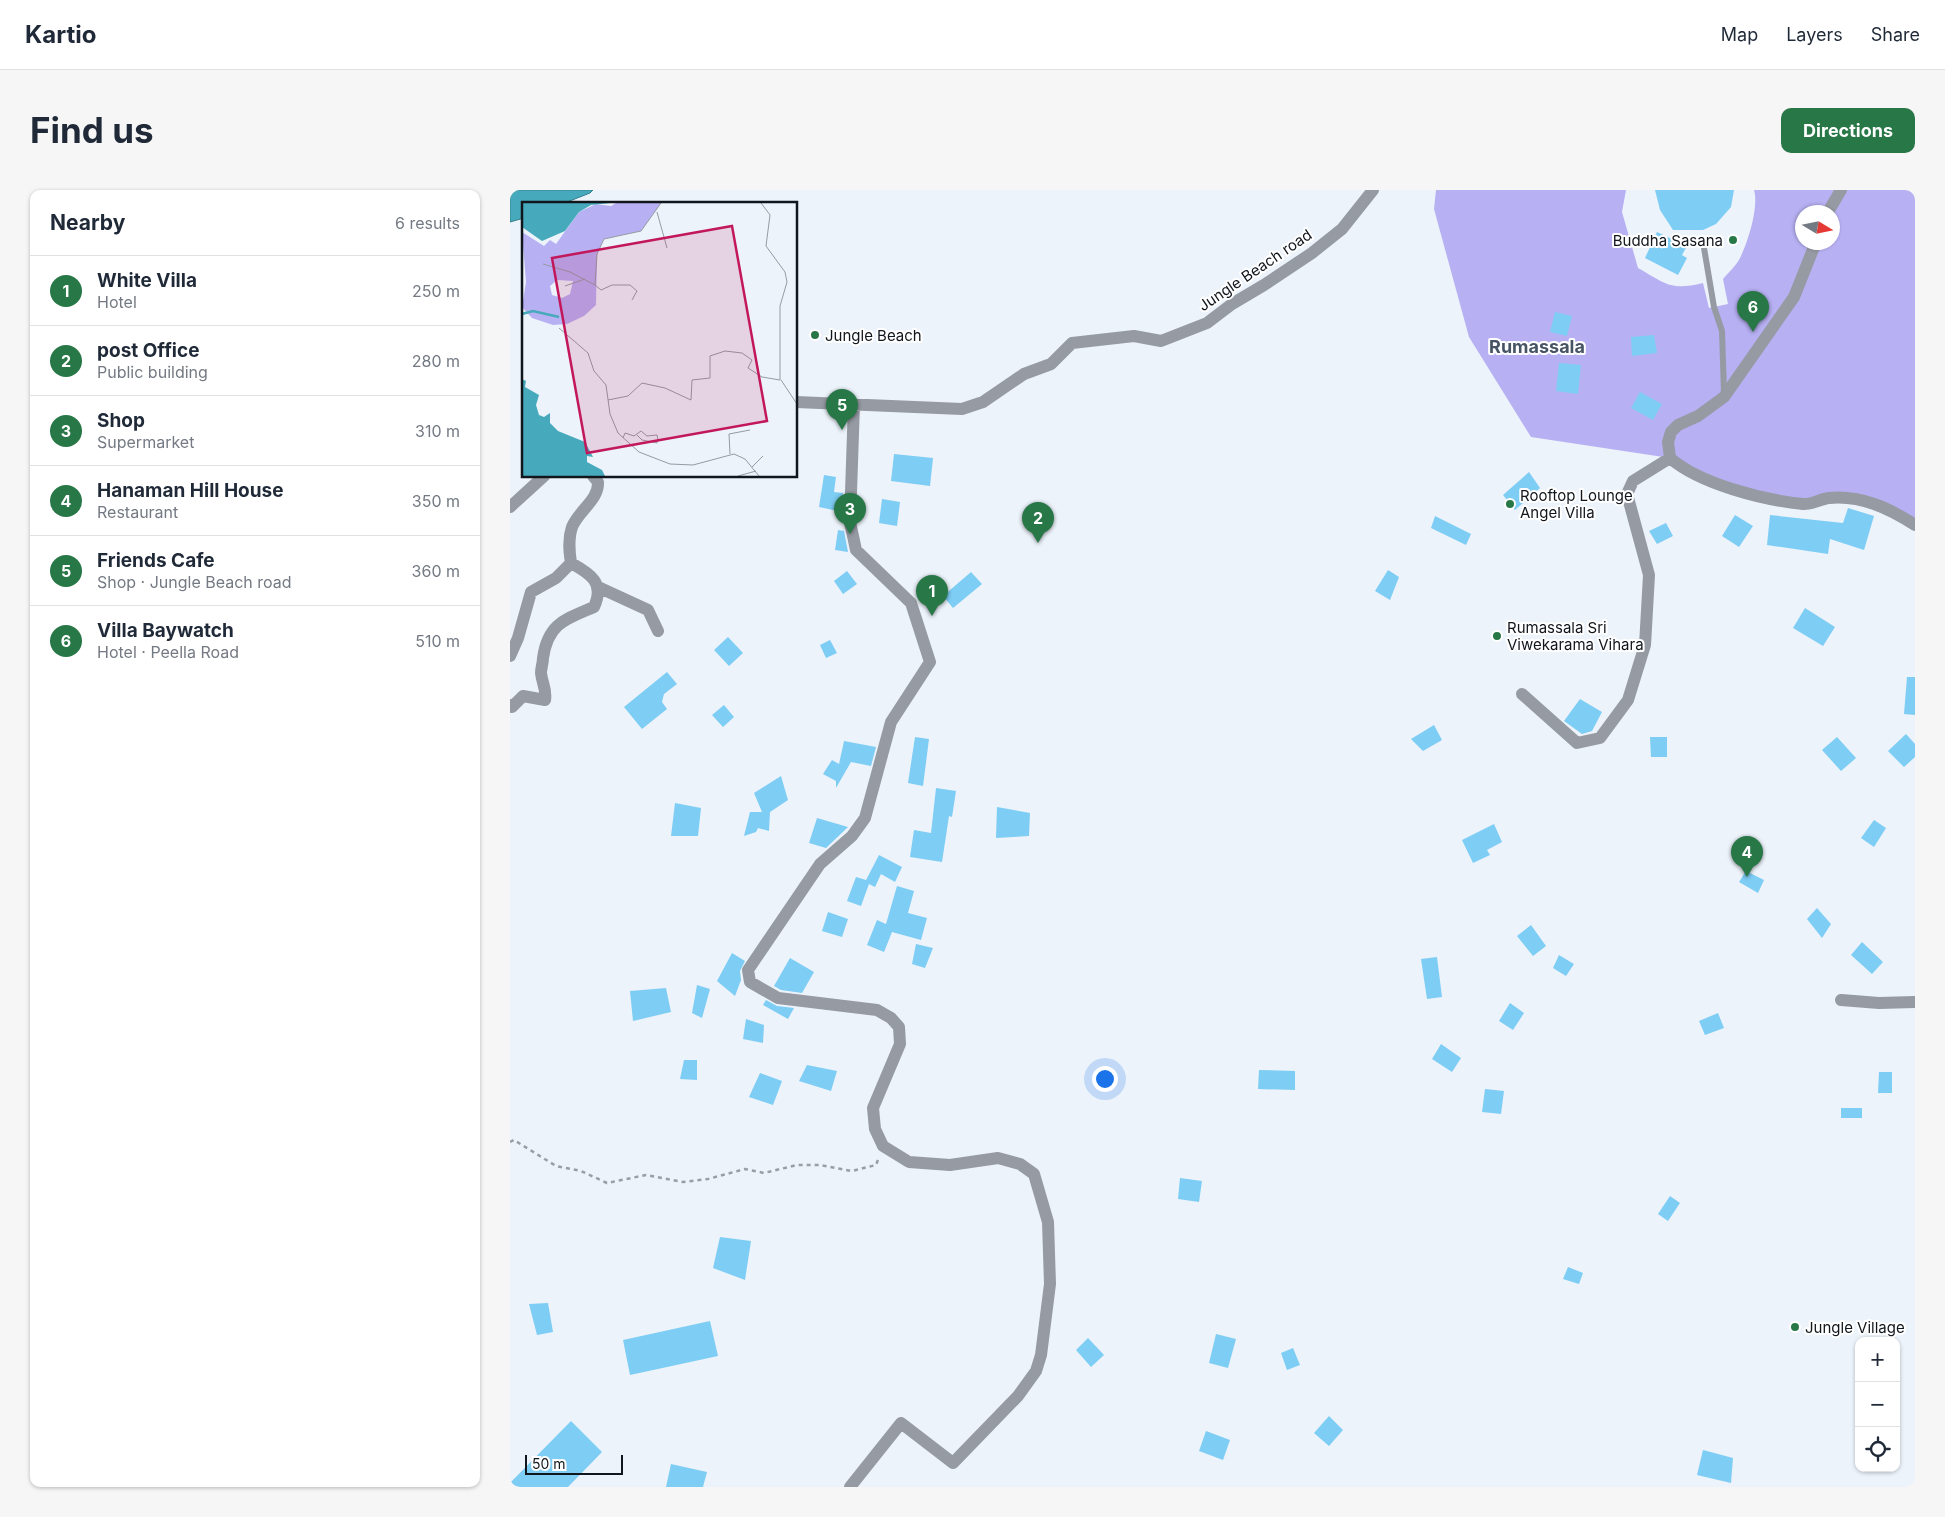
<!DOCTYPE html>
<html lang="en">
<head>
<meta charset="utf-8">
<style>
	:root { --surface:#fff; --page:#f6f6f7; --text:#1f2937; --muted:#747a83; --line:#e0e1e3; --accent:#287747 }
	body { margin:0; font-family:Inter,sans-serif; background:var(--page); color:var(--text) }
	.controls { position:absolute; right:15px; bottom:15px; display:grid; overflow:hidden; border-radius:10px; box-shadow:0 1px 4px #0004 }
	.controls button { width:45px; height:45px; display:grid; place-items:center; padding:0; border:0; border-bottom:1px solid var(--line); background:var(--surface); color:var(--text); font:25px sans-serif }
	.compass { position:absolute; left:1285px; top:15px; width:45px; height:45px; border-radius:50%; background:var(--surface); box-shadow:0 1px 4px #0004; rotate:100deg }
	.scale { position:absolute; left:15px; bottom:12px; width:98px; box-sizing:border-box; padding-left:5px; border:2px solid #10161c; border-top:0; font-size:14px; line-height:18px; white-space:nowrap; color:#10161c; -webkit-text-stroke:4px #fff; paint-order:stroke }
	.you { position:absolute; left:594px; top:888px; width:18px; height:18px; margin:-12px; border:4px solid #fff; border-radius:50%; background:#1a73e8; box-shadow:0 0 0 8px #1a73e833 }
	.badge { display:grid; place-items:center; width:32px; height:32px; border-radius:50%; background:var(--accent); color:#fff; font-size:16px; font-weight:700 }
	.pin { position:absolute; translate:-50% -41px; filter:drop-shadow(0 1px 2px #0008) }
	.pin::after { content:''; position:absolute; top:26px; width:18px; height:15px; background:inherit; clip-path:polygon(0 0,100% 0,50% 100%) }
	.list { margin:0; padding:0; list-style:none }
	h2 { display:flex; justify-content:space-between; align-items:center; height:65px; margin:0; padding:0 20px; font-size:21px }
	h2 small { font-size:16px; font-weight:400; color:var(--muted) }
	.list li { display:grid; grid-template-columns:32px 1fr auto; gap:15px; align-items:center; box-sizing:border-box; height:70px; padding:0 20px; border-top:1px solid var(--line) }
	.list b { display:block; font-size:19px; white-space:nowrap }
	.list p { margin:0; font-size:16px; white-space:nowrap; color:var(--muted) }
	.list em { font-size:16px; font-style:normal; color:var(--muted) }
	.icon { flex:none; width:28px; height:28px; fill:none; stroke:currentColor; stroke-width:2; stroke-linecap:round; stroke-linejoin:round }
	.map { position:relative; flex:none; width:1405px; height:1297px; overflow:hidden; border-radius:10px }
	header { display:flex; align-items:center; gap:30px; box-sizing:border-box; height:70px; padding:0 25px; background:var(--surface); border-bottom:1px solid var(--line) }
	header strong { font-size:24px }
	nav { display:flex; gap:28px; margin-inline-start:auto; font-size:18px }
	.intro { display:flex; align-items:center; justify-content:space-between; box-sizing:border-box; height:120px; padding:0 30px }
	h1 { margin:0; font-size:35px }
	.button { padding:12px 22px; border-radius:10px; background:var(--accent); color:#fff; font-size:18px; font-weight:700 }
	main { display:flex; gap:30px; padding:0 30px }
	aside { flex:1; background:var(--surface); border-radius:10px; box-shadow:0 1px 4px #0004 }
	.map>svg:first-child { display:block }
	.forest { fill:#b7b0f3; fill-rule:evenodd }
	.water { fill:#46aabc; stroke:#367e8c }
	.building { fill:#7ecdf4 }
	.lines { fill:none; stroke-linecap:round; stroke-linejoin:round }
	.path { stroke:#979ea5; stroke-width:2.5; stroke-dasharray:4 4; stroke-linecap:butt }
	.lane { stroke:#969aa3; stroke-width:6 }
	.street { stroke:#969aa3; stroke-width:12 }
	.poi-dot { fill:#287747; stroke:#fff; stroke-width:2 }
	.labels { text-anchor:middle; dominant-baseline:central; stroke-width:4; stroke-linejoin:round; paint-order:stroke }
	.poi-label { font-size:15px; fill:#10161c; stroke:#fff; text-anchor:start }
	.street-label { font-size:15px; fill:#10161c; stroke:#fff }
	.quarter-label { font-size:18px; font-weight:bold; fill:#465464; stroke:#fff }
	.inset-river { fill:none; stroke:#46aabc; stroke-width:2.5 }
	.inset-road { fill:none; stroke:#949ba2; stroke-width:1 }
	.view { fill:#c2185b; fill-opacity:0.15; stroke:#c2185b; stroke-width:2.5 }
	.inset-edge { fill:none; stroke:#10161c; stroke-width:2.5 }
</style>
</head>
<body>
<header>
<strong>Kartio</strong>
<nav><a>Map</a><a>Layers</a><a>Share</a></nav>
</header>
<div class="intro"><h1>Find us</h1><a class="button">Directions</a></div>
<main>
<aside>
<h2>Nearby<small>6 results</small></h2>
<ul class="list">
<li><span class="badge">1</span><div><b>White Villa</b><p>Hotel</p></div><em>250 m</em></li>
<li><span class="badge">2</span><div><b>post Office</b><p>Public building</p></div><em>280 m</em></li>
<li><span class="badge">3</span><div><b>Shop</b><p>Supermarket</p></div><em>310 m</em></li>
<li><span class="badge">4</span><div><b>Hanaman Hill House</b><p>Restaurant</p></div><em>350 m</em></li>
<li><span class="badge">5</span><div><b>Friends Cafe</b><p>Shop · Jungle Beach road</p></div><em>360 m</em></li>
<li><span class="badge">6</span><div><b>Villa Baywatch</b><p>Hotel · Peella Road</p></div><em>510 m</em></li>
</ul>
</aside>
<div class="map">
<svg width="1405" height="1297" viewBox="0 0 1405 1297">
	<rect width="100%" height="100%" fill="#ecf3fb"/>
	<path class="forest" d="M926 0H1116L1112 22 1128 78C1156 94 1161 101 1193 93L1199 118 1218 114 1213 89C1218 83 1226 76 1230 68 1238 52 1249 17 1244 0H1405V335L1353 310 1294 314 1244 304 1160 268 1021 247 959 147 924 19ZM1292 22H1322V52H1292Z"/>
	<path class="water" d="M0 0H83L80 3 52 14H14V28L0 32Z"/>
	<path class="building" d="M1145 0H1224L1221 17 1206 34 1193 40H1163L1150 20Z
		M1147 42 1177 56 1172 65 1177 68 1168 85 1135 68Z
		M1045 122 1062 126 1057 146 1040 142Z
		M1144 145 1147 163 1122 166 1121 147Z
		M1049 173 1071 175 1068 204 1046 201Z
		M1130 202 1152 214 1143 230 1121 218Z
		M384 264 423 268 420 296 381 291Z
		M1019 282 1030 298 1005 320 993 305Z
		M314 285 326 287 324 302 333 303 332 322 309 317Z
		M372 309 390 312 387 336 369 333Z
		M1338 318 1364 326 1354 360 1320 349 1318 364 1257 355 1260 325 1333 333Z
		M1225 325 1243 336 1229 357 1212 346Z
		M925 326 961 344 956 355 921 338Z
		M1156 333 1163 346 1147 354 1139 341Z
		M328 340 334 341 338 362 325 360Z
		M878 380 889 387 880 410 865 401Z
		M337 381 347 394 333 404 324 391Z
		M461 382 472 394 443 418 433 406Z
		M1295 418 1325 437 1313 456 1283 438Z
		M218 447 233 463 219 476 204 460Z
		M320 450 327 463 316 468 310 455Z
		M157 482 167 494 154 504 152 512 157 519 132 539 114 517Z
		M1397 487H1405V525L1394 524Z
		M1070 509 1092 522 1082 541 1072 544 1054 531Z
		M214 515 224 527 213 537 202 525Z
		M924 535 932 550 913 561 901 549Z
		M1396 544 1405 554V567L1394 577 1378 561Z
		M405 547 419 549 413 596 398 593Z
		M1140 547H1157V567H1141Z
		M1327 547 1346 568 1331 581 1312 560Z
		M334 551 366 557 361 576 341 572 326 598V591L313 584 322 570 329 574Z
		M271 586 278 610 260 622 259 641 248 638 246 642 234 646 240 622H252L244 603Z
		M426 598 446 601 442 627 439 626 432 672 400 667 404 640 421 643Z
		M165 613 191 618 188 646H161Z
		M487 617 520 623 519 646 486 648Z
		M307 628 338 637 316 658 299 653Z
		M1364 630 1376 638 1364 657 1351 648Z
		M984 634 992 652 977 660 980 665 963 673 952 650Z
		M369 665 392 677 385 692 371 684 365 697 359 694 351 716 337 711 346 687 356 690Z
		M1236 681 1254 690 1248 703 1229 692Z
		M387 696 404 701 398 723 417 728 411 750 382 742 374 762 357 755 367 730 376 734Z
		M1307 718 1321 734 1312 748 1297 729Z
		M318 722 338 729 332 747 312 741Z
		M1021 735 1036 756 1023 766 1007 746Z
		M1352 752 1373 772 1362 784 1341 765Z
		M406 754 423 758 415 778 402 774Z
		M222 763 235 771 230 781 231 790 225 806 207 791Z
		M1049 765 1064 774 1056 786 1043 778Z
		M927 767 932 807 917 809 911 769Z
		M280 768 304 782 292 803 271 800 264 796Z
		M187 795 200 799 192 828 182 823Z
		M156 798 161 822 123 831 120 801Z
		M256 810 267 816 284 818 278 829 253 815Z
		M1000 813 1014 823 1003 840 989 831Z
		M1208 823 1214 838 1195 845 1189 831Z
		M236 829 254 835 253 853 233 849Z
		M931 854 951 868 942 882 922 869Z
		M174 870H187V890L170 889Z
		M297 875 327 881 321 901 289 891Z
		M749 880 785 881V900L748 899Z
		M1369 882H1382V903H1368Z
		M250 883 272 891 263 915 239 907Z
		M975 899 994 901 991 924 972 922Z
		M1331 918H1352V928H1331Z
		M670 988 692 991 689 1012 668 1009Z
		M1160 1006 1170 1013 1158 1031 1148 1024Z
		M210 1047 241 1051 235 1090 203 1078Z
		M1058 1077 1073 1083 1069 1094 1053 1089Z
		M38 1113 43 1142 27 1145 19 1114Z
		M200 1131 208 1166 120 1185 113 1150Z
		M706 1144 726 1149 718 1178 699 1173Z
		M578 1148 594 1165 581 1177 566 1160Z
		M783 1158 790 1175 777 1180 771 1163Z
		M819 1226 833 1240 819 1256 804 1243Z
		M61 1231 92 1262 58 1297H0V1293Z
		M696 1241 720 1250 713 1270 689 1261Z
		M1193 1260 1223 1268 1221 1293 1187 1285Z
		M161 1274 197 1282 193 1297H156Z"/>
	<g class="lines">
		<path class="path" d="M0 952 4 950 46 976 71 981 97 993 136 985 173 992 198 989 235 979 254 983 287 975H310L342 981 366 975 369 967"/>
		<path class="lane" d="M1193 52 1204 117 1212 141 1214 203"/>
		<path class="street" d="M1318 22 1331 0
			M286 212 452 219 473 212 514 184 541 174 562 153 624 146 651 151 697 133 722 114 754 95 802 63 832 39 863 0
			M1160 268 1158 252 1161 242 1168 235 1188 226 1214 207 1284 107 1306 52
			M0 317 34 286
			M88 397 138 420 148 441
			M0 466 8 448 21 402 46 388 61 373
			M1012 504 1067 553 1090 548 1118 510 1135 455 1139 385 1117 304 1123 291 1160 268C1190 294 1253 310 1293 314 1301 315 1310 309 1319 308 1351 305 1379 318 1405 335
			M0 515 2 517 13 506 35 510C37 500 32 493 31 483 31 478 33 473 33 468 38 433 56 429 84 417 95 393 81 384 61 373 59 360 58 349 62 337 69 320 89 310 88 292L83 286
			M1331 810 1369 813 1405 812
			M340 1297 391 1233 443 1273 508 1206 526 1181 531 1165 540 1094 538 1032 524 984 510 974 488 968 440 975 399 972 373 956 365 939 363 918 390 854 389 837 381 828 367 820 268 808 240 792 238 780 310 674 342 646 355 628 381 532 420 472 401 413 346 360 340 332 344 214"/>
	</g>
	<g class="poi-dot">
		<circle cx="1223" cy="50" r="5"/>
		<circle cx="305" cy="145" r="5"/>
		<circle cx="1000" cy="314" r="5"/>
		<circle cx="987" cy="446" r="5"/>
		<circle cx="1285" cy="1137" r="5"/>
	</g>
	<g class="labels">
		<g class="poi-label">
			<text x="1213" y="50" text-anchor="end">Buddha Sasana</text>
			<text x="315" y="145">Jungle Beach</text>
			<text x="1010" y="305">Rooftop Lounge<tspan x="1010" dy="17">Angel Villa</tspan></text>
			<text x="997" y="437">Rumassala Sri<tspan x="997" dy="17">Viwekarama Vihara</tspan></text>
			<text x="1295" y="1137">Jungle Village</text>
		</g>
		<g class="street-label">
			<text transform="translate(745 80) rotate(-34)">Jungle Beach road</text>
		</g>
		<g class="quarter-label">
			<text x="1027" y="156">Rumassala</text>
		</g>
	</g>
	<g transform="translate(12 12)">
		<rect width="275" height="275" fill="#ecf3fb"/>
		<path d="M94 1H139L119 29 82 37 75 52 74 103 62 114 45 122 31 123 10 116 0 105 4 80 0 30 22 44 28 38 34 42 57 10 74 2 89 4ZM35 78 51 79 48 92 40 96 30 93 28 84Z" fill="#b7b0f3" fill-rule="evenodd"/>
		<path d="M0 1H88L69 3 57 10 43 29 20 39 0 25ZM0 177 4 179 3 185 17 193 14 203 17 213 22 215 28 211V221L36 229 63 240 71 255 65 254V260L80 268 83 274H0Z" fill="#46aabc"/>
		<path class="inset-river" d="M0 112 11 109 37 115"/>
		<path class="inset-road" d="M135 10 145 46M21 62 48 70 73 83M43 84 63 77M110 98 115 89 108 83H90L79 88 73 83 75 52 82 37 119 29 139 1M37 126 66 151 72 169 84 183 88 212 96 231 117 250 148 262 171 263 212 252 223 257 237 274M259 178 275 202M86 198 106 194 120 181 143 186 169 198 170 178 188 176V154L203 149 220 151 230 158 226 166 240 175 258 178V104L265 80 263 70 244 44 248 13 239 1M101 236 103 231 112 234 119 229 125 234 135 233 136 238 135 241 120 238 115 233M208 252 207 232 228 228M230 265 241 254M216 274 234 269"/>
		<path class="view" d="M210 24 245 219 65 251 30 56Z"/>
		<rect width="275" height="275" class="inset-edge"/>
	</g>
</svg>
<div class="controls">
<button>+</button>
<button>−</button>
<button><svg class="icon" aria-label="locate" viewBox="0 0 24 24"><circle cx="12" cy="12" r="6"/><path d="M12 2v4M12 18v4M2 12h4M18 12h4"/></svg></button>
</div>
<svg class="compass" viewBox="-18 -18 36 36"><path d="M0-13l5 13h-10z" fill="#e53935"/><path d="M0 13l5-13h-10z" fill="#747a83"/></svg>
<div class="scale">50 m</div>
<div class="you"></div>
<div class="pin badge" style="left:422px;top:426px">1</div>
<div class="pin badge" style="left:528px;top:353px">2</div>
<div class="pin badge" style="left:340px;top:344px">3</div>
<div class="pin badge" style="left:1237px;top:687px">4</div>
<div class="pin badge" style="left:332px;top:240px">5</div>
<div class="pin badge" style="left:1243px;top:142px">6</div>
</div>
</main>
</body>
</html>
